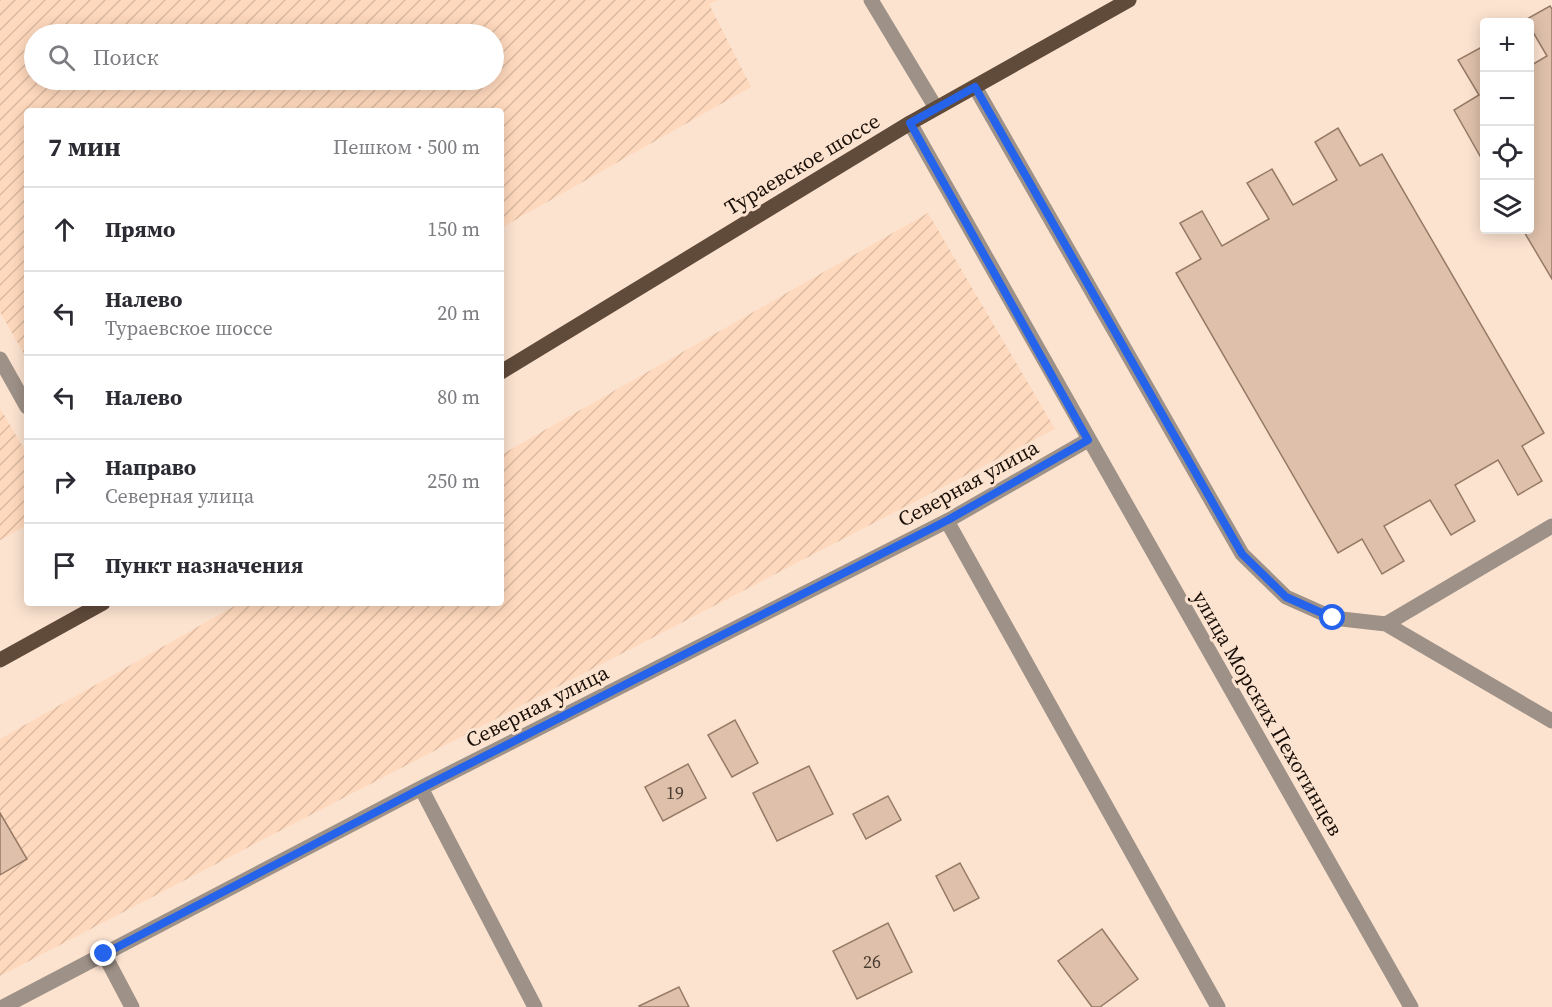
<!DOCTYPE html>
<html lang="ru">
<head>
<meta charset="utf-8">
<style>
	:root { --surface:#fff; --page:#f2f2f3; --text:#2b2b33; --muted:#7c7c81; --line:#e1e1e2 }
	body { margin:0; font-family:"Source Serif 4",serif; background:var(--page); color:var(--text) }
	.controls { position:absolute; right:18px; top:18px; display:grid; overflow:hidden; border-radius:6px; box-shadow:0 3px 15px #0003 }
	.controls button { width:54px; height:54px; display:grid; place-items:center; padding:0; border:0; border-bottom:2px solid var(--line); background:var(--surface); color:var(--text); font:30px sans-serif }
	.stop { position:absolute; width:18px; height:18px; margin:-14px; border:4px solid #2563eb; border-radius:50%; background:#fff }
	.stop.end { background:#2563eb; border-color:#fff; box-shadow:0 2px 6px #0008 }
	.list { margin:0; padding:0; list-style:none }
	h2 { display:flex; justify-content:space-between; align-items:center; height:78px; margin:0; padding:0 24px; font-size:26px }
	h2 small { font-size:20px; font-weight:400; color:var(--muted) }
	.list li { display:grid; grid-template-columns:39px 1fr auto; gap:18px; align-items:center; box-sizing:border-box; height:84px; padding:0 24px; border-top:2px solid var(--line) }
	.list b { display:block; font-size:22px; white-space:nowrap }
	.list p { margin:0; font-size:20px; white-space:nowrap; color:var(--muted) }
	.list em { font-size:20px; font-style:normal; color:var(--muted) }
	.icon { flex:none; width:33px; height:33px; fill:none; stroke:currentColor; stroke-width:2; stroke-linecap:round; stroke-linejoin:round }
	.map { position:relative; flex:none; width:1552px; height:1007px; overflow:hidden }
	.search { position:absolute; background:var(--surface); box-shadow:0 3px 15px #0003; left:24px; top:24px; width:480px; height:66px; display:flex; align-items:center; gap:15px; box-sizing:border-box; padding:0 21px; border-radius:33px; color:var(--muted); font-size:22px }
	.panel { position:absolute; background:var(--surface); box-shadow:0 3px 15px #0003; left:24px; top:108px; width:480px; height:498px; border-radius:6px }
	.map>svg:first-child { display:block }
	.industrial { fill:url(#industrial-furrows); fill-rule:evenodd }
	.building { fill:#dfc1ab; stroke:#967a65; stroke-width:1.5 }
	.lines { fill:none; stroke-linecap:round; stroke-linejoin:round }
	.minor { stroke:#9e9187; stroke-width:15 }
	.major { stroke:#604a3a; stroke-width:15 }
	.route { stroke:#2563eb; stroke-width:8 }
	.labels { text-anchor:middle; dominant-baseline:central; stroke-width:6; stroke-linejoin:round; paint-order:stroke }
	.number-label { font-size:18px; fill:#4a3c30 }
	.street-label { font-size:21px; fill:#190f07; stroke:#fce3d0 }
</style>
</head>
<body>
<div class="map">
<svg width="1552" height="1007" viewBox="0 0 1552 1007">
	<defs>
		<pattern id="industrial-furrows" width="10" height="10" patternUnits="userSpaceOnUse" patternTransform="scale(1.5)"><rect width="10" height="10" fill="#ffd9bd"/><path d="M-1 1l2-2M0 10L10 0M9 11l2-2" fill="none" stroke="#dab9a1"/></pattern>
	</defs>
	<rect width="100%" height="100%" fill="#fce3d0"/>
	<path class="industrial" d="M0 0H718L709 4 751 87 501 228V111H27V359L0 312ZM494 34V80H34V34Z
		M928 213 1055 429 0 976V739L240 603H501V455Z
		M0 408 27 454V525L0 540Z"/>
	<path class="building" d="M1550 6 1552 9V279L1523 230H1530V66L1547 56 1530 27V22L1525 20Z
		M1480 48 1484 56V163L1454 110 1479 95 1458 60Z
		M1338 128 1360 166 1382 154 1544 433 1522 446 1542 481 1518 495 1498 460 1455 485 1475 521 1451 535 1430 500 1384 526 1404 561 1382 574 1362 539 1338 553 1176 273 1201 259 1180 223 1202 211 1222 246 1269 219 1247 183 1272 169 1293 205 1337 180 1315 142Z
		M735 720 758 763 732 777 708 735Z
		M688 764 706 798 663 821 645 787Z
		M809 766 833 814 777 841 753 793Z
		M888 796 901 820 866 839 853 814Z
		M0 813 27 859 0 875Z
		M960 863 979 898 954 911 936 876Z
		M888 923 912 972 857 999 833 951Z
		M1102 929 1138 979 1100 1007H1092L1058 961Z
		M679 987 689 1007H640L639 1006Z"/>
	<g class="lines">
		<path class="minor" d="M871 0 936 108
			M975 87 1242 554 1286 597 1333 618 1386 624 1552 526
			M910 123 1411 1007
			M0 359 27 407
			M947 521 1218 1007
			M1386 624 1552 721
			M421 788 535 1007
			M104 954 132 1007
			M3 1007 421 788 947 521 1088 440"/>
		<path class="major" d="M501 372 910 123 1129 0
			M0 660 103 603"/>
	</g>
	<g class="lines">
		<path class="route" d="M104 954 422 788 948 520 1088 440 910 123 975 87 1242 554 1286 597 1333 618"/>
	</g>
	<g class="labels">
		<g class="number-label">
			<text x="675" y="792">19</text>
			<text x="872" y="961">26</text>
		</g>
		<g class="street-label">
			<text transform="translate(802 164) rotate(-31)">Тураевское шоссе</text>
			<text transform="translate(968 483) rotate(-29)">Северная улица</text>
			<text transform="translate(537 706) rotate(-27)">Северная улица</text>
			<text transform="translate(1268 713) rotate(60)">улица Морских Пехотинцев</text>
		</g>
	</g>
</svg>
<div class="controls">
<button>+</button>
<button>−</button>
<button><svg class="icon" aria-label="locate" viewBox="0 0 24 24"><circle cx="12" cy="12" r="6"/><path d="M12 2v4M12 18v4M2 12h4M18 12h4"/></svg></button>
<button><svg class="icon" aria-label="layers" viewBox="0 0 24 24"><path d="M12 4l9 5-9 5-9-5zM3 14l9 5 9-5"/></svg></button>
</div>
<div class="stop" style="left:1333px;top:618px"></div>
<div class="stop end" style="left:104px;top:954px"></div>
<div class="search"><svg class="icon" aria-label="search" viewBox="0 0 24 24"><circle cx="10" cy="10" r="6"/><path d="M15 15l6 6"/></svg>Поиск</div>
<section class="panel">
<h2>7 мин<small>Пешком · 500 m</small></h2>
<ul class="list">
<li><svg class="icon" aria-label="ahead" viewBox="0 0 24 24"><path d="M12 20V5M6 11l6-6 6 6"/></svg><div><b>Прямо</b></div><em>150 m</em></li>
<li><svg class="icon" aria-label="left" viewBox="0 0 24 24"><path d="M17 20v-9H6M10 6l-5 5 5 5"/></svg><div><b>Налево</b><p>Тураевское шоссе</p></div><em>20 m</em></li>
<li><svg class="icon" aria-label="left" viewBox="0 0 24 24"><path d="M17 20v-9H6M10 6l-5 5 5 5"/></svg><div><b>Налево</b></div><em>80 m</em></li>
<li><svg class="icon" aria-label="right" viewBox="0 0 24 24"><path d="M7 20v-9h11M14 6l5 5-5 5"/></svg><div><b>Направо</b><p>Северная улица</p></div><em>250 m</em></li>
<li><svg class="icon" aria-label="arrive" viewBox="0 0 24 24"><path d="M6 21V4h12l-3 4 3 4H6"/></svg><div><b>Пункт назначения</b></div></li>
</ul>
</section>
</div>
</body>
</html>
